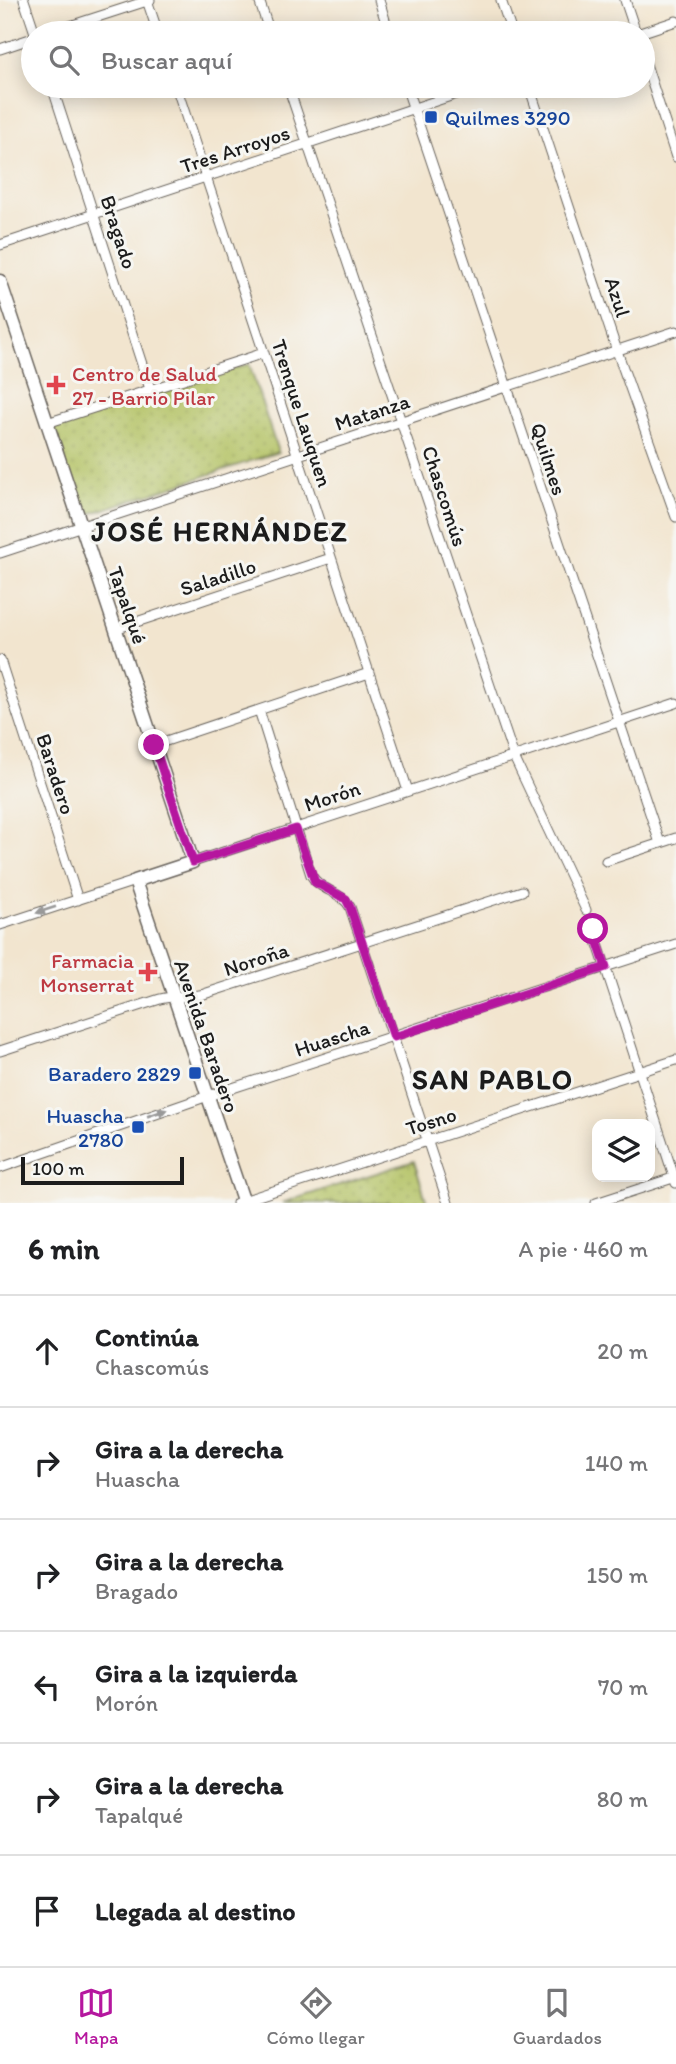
<!DOCTYPE html>
<html lang="es">
<head>
<meta charset="utf-8">
<style>
	:root { --surface:#fff; --page:#f2f2f2; --text:#202124; --muted:#757577; --line:#e0e0e0; --accent:#b5179e }
	body { margin:0; font-family:Itim,sans-serif; background:var(--page); color:var(--text) }
	.controls { position:absolute; right:21px; bottom:21px; display:grid; overflow:hidden; border-radius:14px; box-shadow:0 4px 18px #0003 }
	.controls button { width:63px; height:63px; display:grid; place-items:center; padding:0; border:0; border-bottom:2px solid var(--line); background:var(--surface); color:var(--text); font:35px sans-serif }
	.scale { position:absolute; left:21px; bottom:18px; width:163px; box-sizing:border-box; padding-left:7px; border:4px solid #1c1c1c; border-top:0; font-size:19px; line-height:24px; white-space:nowrap; color:#1c1c1c; -webkit-text-stroke:5px #f6f6f2; paint-order:stroke }
	.stop { position:absolute; width:21px; height:21px; margin:-16px; border:5px solid #b5179e; border-radius:50%; background:#fff }
	.stop.end { background:#b5179e; border-color:#fff; box-shadow:0 2px 7px #0008 }
	.list { margin:0; padding:0; list-style:none }
	h2 { display:flex; justify-content:space-between; align-items:center; height:91px; margin:0; padding:0 28px; font-size:30px }
	h2 small { font-size:23px; font-weight:400; color:var(--muted) }
	.list li { display:grid; grid-template-columns:46px 1fr auto; gap:21px; align-items:center; box-sizing:border-box; height:112px; padding:0 28px; border-top:2px solid var(--line) }
	.list b { display:block; font-size:26px; white-space:nowrap }
	.list p { margin:0; font-size:23px; white-space:nowrap; color:var(--muted) }
	.list em { font-size:23px; font-style:normal; color:var(--muted) }
	.icon { flex:none; width:38px; height:38px; fill:none; stroke:currentColor; stroke-width:2; stroke-linecap:round; stroke-linejoin:round }
	.map { position:relative; flex:none; width:676px; height:1203px; overflow:hidden }
	.search { position:absolute; background:var(--surface); box-shadow:0 4px 18px #0003; left:21px; right:21px; top:21px; height:77px; display:flex; align-items:center; gap:18px; box-sizing:border-box; padding:0 24px; border-radius:38px; color:var(--muted); font-size:26px }
	.sheet { height:763px; background:var(--surface) }
	nav { display:flex; justify-content:space-around; align-items:center; box-sizing:border-box; height:98px; border-top:2px solid var(--line); background:var(--surface); font-size:19px; color:var(--muted) }
	nav a { display:grid; justify-items:center; gap:4px }
	nav .on { color:var(--accent) }
	.map>svg:first-child { display:block }
	.green { fill:url(#green-dots); stroke:#686f40; stroke-width:2 }
	.lines { fill:none; stroke-linecap:round; stroke-linejoin:round }
	.street-casing { stroke:#67625b; stroke-width:11 }
	.secondary-casing { stroke:#67625b; stroke-width:15 }
	.street { stroke:#fff; stroke-width:9 }
	.secondary { stroke:#fff; stroke-width:12 }
	.oneway { fill:#999 }
	.route { stroke:#b5179e; stroke-width:9 }
	.transit-dot { fill:#1a4fb4; stroke:#f6f6f2; stroke-width:2.5 }
	.health-dot { fill:#e0444e; stroke:#f6f6f2; stroke-width:2.5 }
	.labels { text-anchor:middle; dominant-baseline:central; stroke-width:6; stroke-linejoin:round; paint-order:stroke }
	.transit-label { font-size:21px; fill:#164399; stroke:#f6f6f2; text-anchor:end }
	.street-label { font-size:21px; fill:#1c1c1c; stroke:#f6f6f2 }
	.health-label { font-size:21px; fill:#be3a42; stroke:#f6f6f2; text-anchor:start }
	.district-label { font-size:28px; font-weight:bold; letter-spacing:2px; fill:#1c1c1c; stroke:#f6f6f2 }
</style>
</head>
<body>
<div class="map">
<svg width="676" height="1203" viewBox="0 0 676 1203">
	<defs>
		<pattern id="green-dots" width="8" height="8" patternUnits="userSpaceOnUse" patternTransform="scale(1.75)"><rect width="8" height="8" fill="#b4c265"/><path d="M2 2h.1M6 6h.1" fill="none" stroke="#9aa657" stroke-width="1.8" stroke-linecap="round"/></pattern>
	</defs>
	<rect width="100%" height="100%" fill="#f6f6f2"/>
	<filter id="ink" filterUnits="userSpaceOnUse"><feTurbulence type="fractalNoise" baseFrequency=".0143" numOctaves="2"/><feDisplacementMap in="SourceGraphic" scale="14" xChannelSelector="R" yChannelSelector="G"/><feConvolveMatrix kernelMatrix="1 2 1 2 8 2 1 2 1" color-interpolation-filters="sRGB"/></filter>
	<filter id="wash" filterUnits="userSpaceOnUse"><feTurbulence type="fractalNoise" baseFrequency=".00686" numOctaves="4" result="noise"/><feDisplacementMap in="SourceGraphic" scale="28" xChannelSelector="R" yChannelSelector="G"/><feGaussianBlur stdDeviation="1.57" result="paint"/><feColorMatrix in="noise" values="0 0 0 0 0 0 0 0 0 0 0 0 0 0 0 0 0 1.4 0 .05"/><feComposite in="paint" operator="in"/></filter>
	<g filter="url(#wash)">
		<rect width="100%" height="100%" fill="#f2e5cf"/>
		<path class="green" d="M249 364 278 452 77 518 48 429Z
			M414 1161 427 1203H282Z"/>
	</g>
	<g filter="url(#ink)">
		<g class="lines">
			<g class="street-casing">
				<path id="street" d="M24 0 35 33
					M147 0 158 33
					M259 0 270 33
					M379 0 389 33
					M501 0 512 33
					M625 0 636 33
					M48 33 150 0
					M640 33 676 21
					M0 49 33 38
					M643 55 676 157
					M52 86 150 389
					M176 86 408 791
					M288 86 514 757 586 910
					M406 86 660 843
					M529 86 617 351 676 517
					M0 245 481 86
					M47 423 264 353
					M0 553 676 331
					M115 629 331 558
					M0 660 78 900
					M259 710 311 875C320 891 341 891 350 907L448 1203
					M154 745 369 673
					M606 861 676 838
					M193 862 676 703
					M0 925 135 881
					M593 929 676 1183
					M0 1051 160 999C175 995 189 998 204 994L522 891
					M0 1168 208 1096 676 944
					M237 1203 676 1060
					M596 1203 676 1177"/>
			</g>
			<g class="secondary-casing">
				<path id="secondary" d="M0 281 193 862 135 881 244 1203"/>
			</g>
			<use href="#street" class="street"/>
			<use href="#secondary" class="secondary"/>
		</g>
		<defs><path id="oneway-solid" d="M-6-.8H1V-3.2L6.5 0L1 3.2V.8H-6Z" transform="scale(1.75)"/></defs>
		<g class="oneway">
			<use href="#oneway-solid" transform="translate(46 910) rotate(162)"/>
			<use href="#oneway-solid" transform="translate(157 1113) rotate(-19)"/>
		</g>
	</g>
	<g class="lines" filter="url(#ink)">
		<path class="route" d="M154 745 193 862 296 829 315 882 346 899 350 907 394 1037 606 967 593 929"/>
	</g>
	<g class="transit-dot">
		<rect x="424" y="110" width="14" height="14" rx="3.5"/>
		<rect x="188" y="1066" width="14" height="14" rx="3.5"/>
		<rect x="131" y="1120" width="14" height="14" rx="3.5"/>
	</g>
	<g class="health-dot">
		<path d="M52.5 374.5h7v7h7v7h-7v7h-7v-7h-7v-7h7z"/>
		<path d="M144.5 961.5h7v7h7v7h-7v7h-7v-7h-7v-7h7z"/>
	</g>
	<g class="labels">
		<g class="transit-label">
			<text x="445" y="117" text-anchor="start">Quilmes 3290</text>
			<text x="181" y="1073">Baradero 2829</text>
			<text x="124" y="1115">Huascha<tspan x="124" dy="24">2780</tspan></text>
		</g>
		<g class="street-label">
			<text transform="translate(235 149) rotate(-18)">Tres Arroyos</text>
			<text transform="translate(119 232) rotate(72)">Bragado</text>
			<text transform="translate(618 297) rotate(72)">Azul</text>
			<text transform="translate(372 412) rotate(-18)">Matanza</text>
			<text transform="translate(302 413) rotate(72)">Trenque Lauquen</text>
			<text transform="translate(549 459) rotate(72)">Quilmes</text>
			<text transform="translate(445 496) rotate(72)">Chascomús</text>
			<text transform="translate(218 577) rotate(-18)">Saladillo</text>
			<text transform="translate(128 605) rotate(71)">Tapalqué</text>
			<text transform="translate(56 774) rotate(72)">Baradero</text>
			<text transform="translate(332 796) rotate(-18)">Morón</text>
			<text transform="translate(256 959) rotate(-18)">Noroña</text>
			<text transform="translate(207 1036) rotate(71)">Avenida Baradero</text>
			<text transform="translate(332 1038) rotate(-18)">Huascha</text>
			<text transform="translate(431 1121) rotate(-18)">Tosno</text>
		</g>
		<g class="health-label">
			<text x="72" y="373">Centro de Salud<tspan x="72" dy="24">27 - Barrio Pilar</tspan></text>
			<text x="134" y="960" text-anchor="end">Farmacia<tspan x="134" dy="24">Monserrat</tspan></text>
		</g>
		<g class="district-label">
			<text x="220" y="531">JOSÉ HERNÁNDEZ</text>
			<text x="493" y="1079">SAN PABLO</text>
		</g>
	</g>
</svg>
<div class="controls">
<button><svg class="icon" aria-label="layers" viewBox="0 0 24 24"><path d="M12 4l9 5-9 5-9-5zM3 14l9 5 9-5"/></svg></button>
</div>
<div class="scale">100 m</div>
<div class="stop" style="left:593px;top:929px"></div>
<div class="stop end" style="left:154px;top:745px"></div>
<div class="search"><svg class="icon" aria-label="search" viewBox="0 0 24 24"><circle cx="10" cy="10" r="6"/><path d="M15 15l6 6"/></svg>Buscar aquí</div>
</div>
<section class="sheet">
<h2>6 min<small>A pie · 460 m</small></h2>
<ul class="list">
<li><svg class="icon" aria-label="ahead" viewBox="0 0 24 24"><path d="M12 20V5M6 11l6-6 6 6"/></svg><div><b>Continúa</b><p>Chascomús</p></div><em>20 m</em></li>
<li><svg class="icon" aria-label="right" viewBox="0 0 24 24"><path d="M7 20v-9h11M14 6l5 5-5 5"/></svg><div><b>Gira a la derecha</b><p>Huascha</p></div><em>140 m</em></li>
<li><svg class="icon" aria-label="right" viewBox="0 0 24 24"><path d="M7 20v-9h11M14 6l5 5-5 5"/></svg><div><b>Gira a la derecha</b><p>Bragado</p></div><em>150 m</em></li>
<li><svg class="icon" aria-label="left" viewBox="0 0 24 24"><path d="M17 20v-9H6M10 6l-5 5 5 5"/></svg><div><b>Gira a la izquierda</b><p>Morón</p></div><em>70 m</em></li>
<li><svg class="icon" aria-label="right" viewBox="0 0 24 24"><path d="M7 20v-9h11M14 6l5 5-5 5"/></svg><div><b>Gira a la derecha</b><p>Tapalqué</p></div><em>80 m</em></li>
<li><svg class="icon" aria-label="arrive" viewBox="0 0 24 24"><path d="M6 21V4h12l-3 4 3 4H6"/></svg><div><b>Llegada al destino</b></div></li>
</ul>
</section>
<nav>
<a class="on"><svg class="icon" aria-label="map" viewBox="0 0 24 24"><path d="M3 6l6-2 6 2 6-2v14l-6 2-6-2-6 2zM9 4v14M15 6v14"/></svg>Mapa</a>
<a><svg class="icon" aria-label="directions" viewBox="0 0 24 24"><path d="M12 3l9 9-9 9-9-9zM9 14v-3h6M13 9l2 2-2 2"/></svg>Cómo llegar</a>
<a><svg class="icon" aria-label="saved" viewBox="0 0 24 24"><path d="M7 4h10v16l-5-4-5 4z"/></svg>Guardados</a>
</nav>
</body>
</html>
